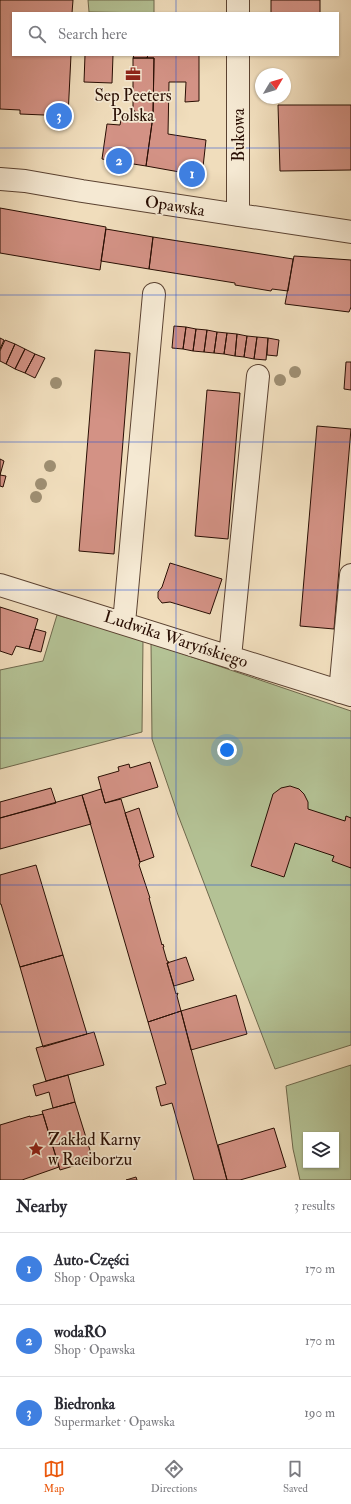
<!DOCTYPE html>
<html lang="en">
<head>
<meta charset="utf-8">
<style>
	:root { --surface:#fff; --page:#f2f2f3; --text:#2b2b33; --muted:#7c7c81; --line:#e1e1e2; --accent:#ea580c }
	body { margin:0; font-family:"IM FELL Double Pica",serif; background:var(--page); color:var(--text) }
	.controls { position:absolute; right:12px; bottom:12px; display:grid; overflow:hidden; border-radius:0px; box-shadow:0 1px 3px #0004 }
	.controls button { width:36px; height:36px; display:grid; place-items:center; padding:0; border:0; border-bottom:1px solid var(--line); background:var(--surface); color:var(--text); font:20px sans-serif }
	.compass { position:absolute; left:255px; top:68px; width:36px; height:36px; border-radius:50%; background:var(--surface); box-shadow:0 1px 3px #0004; rotate:52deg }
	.you { position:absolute; left:227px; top:750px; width:14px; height:14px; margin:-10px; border:3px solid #fff; border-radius:50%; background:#1a73e8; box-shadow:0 0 0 6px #1a73e833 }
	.badge { display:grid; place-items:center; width:26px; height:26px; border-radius:50%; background:var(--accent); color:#fff; font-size:13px; font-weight:700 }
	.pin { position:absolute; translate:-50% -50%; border:2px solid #fff; box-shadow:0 1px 4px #0006 }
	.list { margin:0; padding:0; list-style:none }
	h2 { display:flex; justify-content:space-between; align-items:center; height:52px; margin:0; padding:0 16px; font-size:17px }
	h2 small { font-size:13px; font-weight:400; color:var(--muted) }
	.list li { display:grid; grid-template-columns:26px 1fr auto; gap:12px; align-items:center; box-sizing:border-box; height:72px; padding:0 16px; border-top:1px solid var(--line) }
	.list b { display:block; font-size:15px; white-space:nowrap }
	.list p { margin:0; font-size:13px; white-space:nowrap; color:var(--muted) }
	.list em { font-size:13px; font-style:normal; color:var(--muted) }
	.icon { flex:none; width:22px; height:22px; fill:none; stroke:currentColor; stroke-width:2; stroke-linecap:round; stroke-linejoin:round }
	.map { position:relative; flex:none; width:351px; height:1180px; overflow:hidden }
	.search { position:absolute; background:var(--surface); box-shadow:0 1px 3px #0004; left:12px; right:12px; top:12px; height:44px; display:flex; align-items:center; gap:10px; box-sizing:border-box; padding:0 14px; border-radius:0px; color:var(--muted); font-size:15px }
	.sheet { height:268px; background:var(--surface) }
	nav { display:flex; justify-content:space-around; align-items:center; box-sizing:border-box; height:56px; border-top:1px solid var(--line); background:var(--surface); font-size:11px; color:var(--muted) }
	nav a { display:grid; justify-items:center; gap:2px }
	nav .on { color:var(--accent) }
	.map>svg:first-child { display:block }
	.green { fill:#b4c295; stroke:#6e684c; fill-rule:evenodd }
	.building { fill:#d39285; stroke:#290e03 }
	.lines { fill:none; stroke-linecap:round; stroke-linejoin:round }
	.street-casing { stroke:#5b4231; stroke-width:24 }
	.street { stroke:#f5e9d3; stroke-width:22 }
	.tree { fill:#9e8e72 }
	.grid { fill:none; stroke:#1d4ed8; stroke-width:1; stroke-opacity:0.55 }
	.labels { text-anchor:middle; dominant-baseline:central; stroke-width:3.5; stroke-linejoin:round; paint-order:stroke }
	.poi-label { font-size:17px; fill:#290e03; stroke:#f5e9d3 }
	.street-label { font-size:17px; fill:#290e03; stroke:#f5e9d3 }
</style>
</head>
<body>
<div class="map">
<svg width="351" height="1180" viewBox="0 0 351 1180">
	<rect width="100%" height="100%" fill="#f0ddbc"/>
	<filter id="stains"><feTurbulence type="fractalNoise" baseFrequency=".005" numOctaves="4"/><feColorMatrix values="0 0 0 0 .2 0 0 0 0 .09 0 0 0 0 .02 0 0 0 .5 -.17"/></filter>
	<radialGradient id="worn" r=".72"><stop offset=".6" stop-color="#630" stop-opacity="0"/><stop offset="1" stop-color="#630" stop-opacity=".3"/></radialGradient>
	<path class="green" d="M88 0H154V13L89 12Z
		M57 615 143 640 142 732 0 769V670L43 661Z
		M151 643 351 711V1045L275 1069 178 815 152 739Z
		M351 1065V1180H300L293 1149 286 1086ZM306 1135H336V1165H306Z"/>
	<path class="building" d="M0 0H73L72 13H13V55H71L68 116 20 114V110L0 109Z
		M271 0H320V13H271Z
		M85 55H113L112 83 84 82Z
		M134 55H148L147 58H133Z
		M148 55H199V101L185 102 186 82H169L168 134 206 140 202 176 146 166 153 116 154 58H147Z
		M133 58H154L153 116H141L133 110Z
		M278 105H351V170L280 171Z
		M133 110 141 116H153L146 166 102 159 107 124 120 125 121 120 124 117H133Z
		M0 208 106 227 100 270 0 253Z
		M106 229 153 237 149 269 101 261Z
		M153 237 293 259 288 291 272 289 271 291 235 285V283L149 269Z
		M294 256 351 260V307L349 312 285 304Z
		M174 326 186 327 183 349 172 348Z
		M186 327 196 329 193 351 183 349Z
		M196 329 207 330 204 352 193 351Z
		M207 330 217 332 214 353 204 352Z
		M217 332 227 333 224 354 214 353Z
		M227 333 237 334 235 356 224 354Z
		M237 334 247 336 244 357 235 356Z
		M247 336 257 337 254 359 244 357Z
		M257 337 268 338 266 360 254 359Z
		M0 338 4 340 0 349Z
		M268 338 279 340 277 356 267 355Z
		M5 340 15 344 6 364 0 361V351Z
		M15 344 25 349 15 369 6 364Z
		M25 349 35 354 25 373 15 369Z
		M95 350 130 353 114 554 79 551Z
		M35 354 45 358 35 378 25 373Z
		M346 362H351V390L344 389Z
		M207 390 240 393 228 539 195 536Z
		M317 426 351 429 334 629 300 626Z
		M0 459 4 461 0 475 6 476 3 487 0 486Z
		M170 563 222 579 210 614 170 602 162 603 158 598V592L162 587Z
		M0 607 38 619 29 649 16 646 12 655 0 651Z
		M35 629 46 632 41 652 29 649Z
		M150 762 158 787 105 803 98 777 119 771 118 767 129 764 130 768Z
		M290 786 299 789 304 794 308 802V809L345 821 346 816 351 818V868L332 861 334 856 295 843 284 877 251 866 273 794 281 788Z
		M51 788 56 803 0 818V802Z
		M101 789 105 803 121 799 140 862 139 865 150 898H149L162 945 163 944 164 947H163L167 961H168L169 963H167L176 994 178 993 177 996 181 1011 148 1022 82 795Z
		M82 795 91 824 0 849V818Z
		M139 808 154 857 140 862 125 813Z
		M36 865 63 955 20 967 1 904H0V875Z
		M63 955 87 1034 43 1047 20 967Z
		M186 957 194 980 174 986 167 963Z
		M236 995 247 1034 191 1050 181 1011Z
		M181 1011 198 1075 227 1180H194L172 1103 161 1106 156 1087 166 1084 148 1022Z
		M94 1032 104 1065 46 1081 36 1048Z
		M68 1075 75 1102 53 1108 49 1092 36 1096 33 1085Z
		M75 1102 93 1160 60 1170 42 1111Z
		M43 1114 59 1167 22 1180H0V1125L30 1116V1117Z
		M274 1128 286 1167 240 1180H227L218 1145Z
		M136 1177 137 1180H126Z"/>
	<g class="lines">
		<g class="street-casing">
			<path id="street" d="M238 0V13
				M0 179 25 181 82 191 351 232
				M238 215V55
				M0 585 351 695
				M124 623 154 294
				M230 657 258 376
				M340 692 351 575"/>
		</g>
		<use href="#street" class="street"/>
	</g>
	<g class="tree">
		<circle cx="295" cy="372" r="6"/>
		<circle cx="280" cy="380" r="6"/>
		<circle cx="56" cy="383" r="6"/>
		<circle cx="50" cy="466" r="6"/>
		<circle cx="41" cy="484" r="6"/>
		<circle cx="36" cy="497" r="6"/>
	</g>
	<path class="grid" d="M176 0V13M176 55V1180M0 148H351M0 295H351M0 442H351M0 590H351M0 738H351M0 885H351M0 1032H351"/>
	<defs>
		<g id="office-bare" transform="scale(1.2)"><path d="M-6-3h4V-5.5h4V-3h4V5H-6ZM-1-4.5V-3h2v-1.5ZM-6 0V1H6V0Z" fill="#8f2418" stroke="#f5e9d3" stroke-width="2.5" paint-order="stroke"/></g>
		<g id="sight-bare" transform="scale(1.2)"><path d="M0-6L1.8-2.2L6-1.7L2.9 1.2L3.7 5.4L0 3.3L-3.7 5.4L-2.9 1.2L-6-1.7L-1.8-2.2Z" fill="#8f2418" stroke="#f5e9d3" stroke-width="2.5" paint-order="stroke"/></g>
	</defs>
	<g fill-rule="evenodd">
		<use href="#office-bare" x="133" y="74"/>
		<use href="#sight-bare" x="36" y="1149"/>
	</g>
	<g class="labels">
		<g class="poi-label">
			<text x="133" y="95">Sep Peeters<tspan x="133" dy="20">Polska</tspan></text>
			<text x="48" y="1139" text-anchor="start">Zakład Karny<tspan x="48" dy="20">w Raciborzu</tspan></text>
		</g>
		<g class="street-label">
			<text transform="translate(238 135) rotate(-90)">Bukowa</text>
			<text transform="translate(175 206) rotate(9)">Opawska</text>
			<text transform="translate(176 639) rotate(18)">Ludwika Waryńskiego</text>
		</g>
	</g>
	<rect width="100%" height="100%" filter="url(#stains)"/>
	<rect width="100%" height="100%" fill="url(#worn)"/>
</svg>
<div class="controls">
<button><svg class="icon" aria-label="layers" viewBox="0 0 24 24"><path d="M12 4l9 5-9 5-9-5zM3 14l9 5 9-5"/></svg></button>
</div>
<svg class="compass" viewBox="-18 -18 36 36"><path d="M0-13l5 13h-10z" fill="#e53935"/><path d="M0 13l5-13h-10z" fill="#7c7c81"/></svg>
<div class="you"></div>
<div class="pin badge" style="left:192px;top:174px;background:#3f7fe0">1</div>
<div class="pin badge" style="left:119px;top:161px;background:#3f7fe0">2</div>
<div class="pin badge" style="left:59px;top:116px;background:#3f7fe0">3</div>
<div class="search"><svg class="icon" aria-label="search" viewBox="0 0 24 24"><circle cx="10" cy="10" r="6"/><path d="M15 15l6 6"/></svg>Search here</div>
</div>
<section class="sheet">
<h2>Nearby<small>3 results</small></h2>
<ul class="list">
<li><span class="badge" style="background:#3f7fe0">1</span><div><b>Auto-Części</b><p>Shop · Opawska</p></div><em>170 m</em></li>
<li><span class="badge" style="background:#3f7fe0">2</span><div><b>wodaRO</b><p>Shop · Opawska</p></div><em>170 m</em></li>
<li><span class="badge" style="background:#3f7fe0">3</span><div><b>Biedronka</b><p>Supermarket · Opawska</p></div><em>190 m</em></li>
</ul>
</section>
<nav>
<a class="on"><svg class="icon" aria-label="map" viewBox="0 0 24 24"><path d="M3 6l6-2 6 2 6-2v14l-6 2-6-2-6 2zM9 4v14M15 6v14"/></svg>Map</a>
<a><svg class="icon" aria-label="directions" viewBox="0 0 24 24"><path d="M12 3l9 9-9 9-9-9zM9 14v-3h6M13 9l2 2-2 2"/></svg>Directions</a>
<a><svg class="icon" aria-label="saved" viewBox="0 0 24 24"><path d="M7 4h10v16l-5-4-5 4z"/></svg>Saved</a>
</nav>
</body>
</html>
